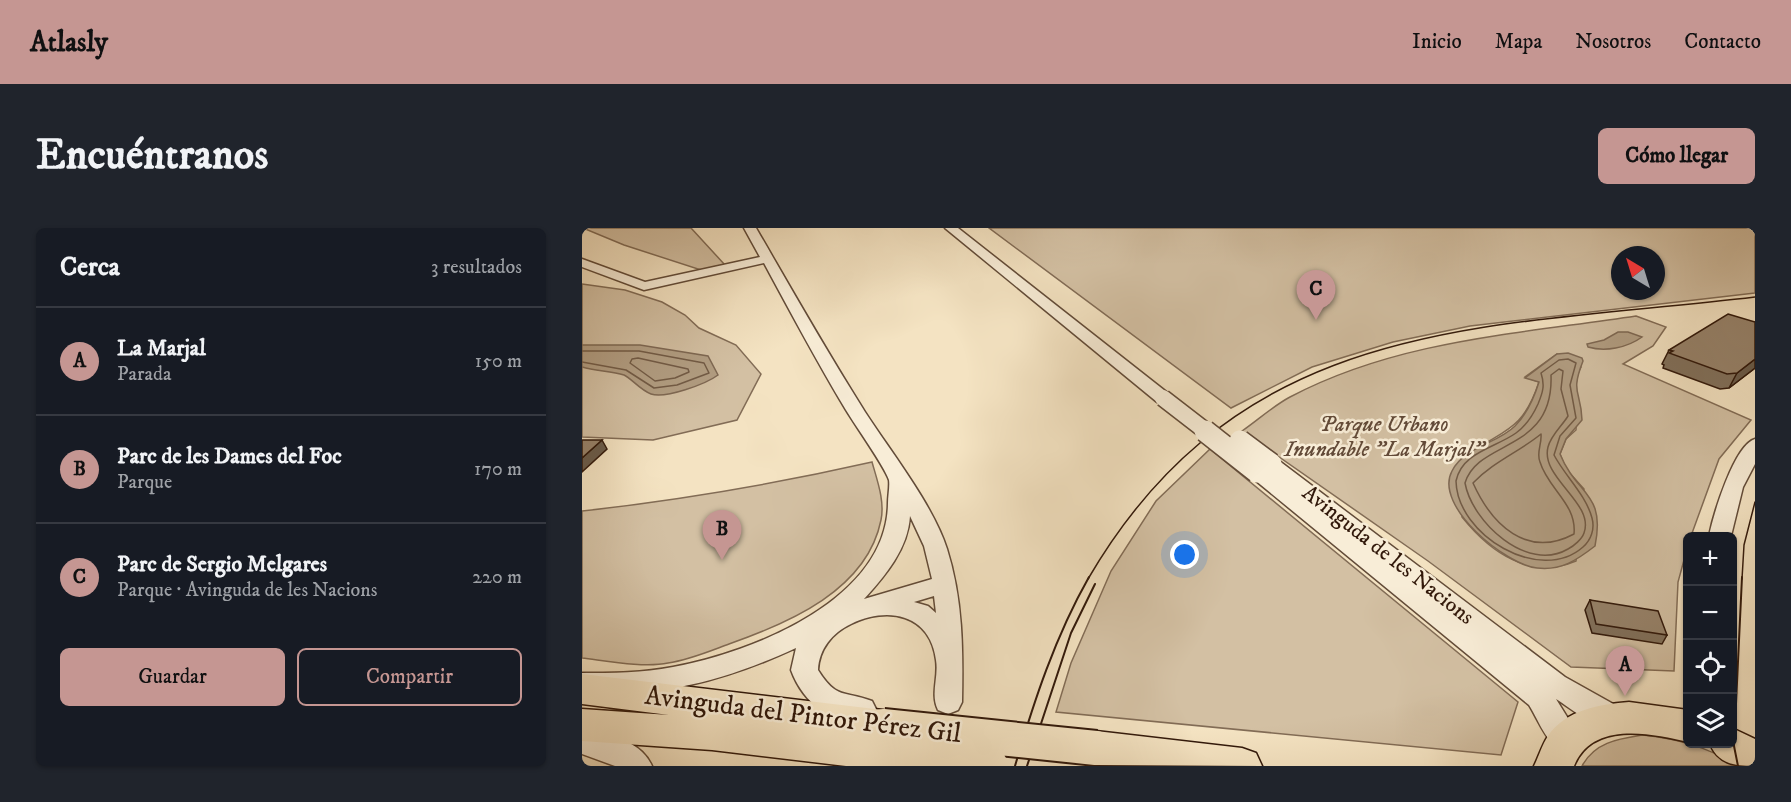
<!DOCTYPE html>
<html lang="es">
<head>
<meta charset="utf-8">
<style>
	:root { --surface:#171b24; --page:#20242c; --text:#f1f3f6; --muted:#9ea1a6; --line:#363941; --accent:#c59692 }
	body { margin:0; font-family:"IM FELL DW Pica",serif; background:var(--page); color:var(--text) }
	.controls { position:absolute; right:18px; bottom:18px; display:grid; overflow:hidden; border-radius:9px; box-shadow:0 2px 4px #0004 }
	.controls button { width:54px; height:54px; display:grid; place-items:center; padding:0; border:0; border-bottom:2px solid var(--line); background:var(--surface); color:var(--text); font:30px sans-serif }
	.compass { position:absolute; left:1029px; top:18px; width:54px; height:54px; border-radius:50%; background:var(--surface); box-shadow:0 2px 4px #0004; rotate:322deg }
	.you { position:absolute; left:603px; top:327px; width:21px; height:21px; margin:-15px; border:4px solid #fff; border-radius:50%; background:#1a73e8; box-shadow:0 0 0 9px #1a73e833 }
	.badge { display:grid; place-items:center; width:39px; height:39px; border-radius:50%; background:var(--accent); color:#111; font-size:20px; font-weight:700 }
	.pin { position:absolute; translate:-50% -50px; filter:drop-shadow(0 2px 3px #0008) }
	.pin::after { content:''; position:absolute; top:32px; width:21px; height:18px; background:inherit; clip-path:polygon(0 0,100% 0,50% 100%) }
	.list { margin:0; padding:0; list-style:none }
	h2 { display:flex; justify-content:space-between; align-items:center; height:78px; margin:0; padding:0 24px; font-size:26px }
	h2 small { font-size:20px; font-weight:400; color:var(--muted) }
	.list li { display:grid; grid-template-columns:39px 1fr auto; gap:18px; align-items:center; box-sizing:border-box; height:108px; padding:0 24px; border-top:2px solid var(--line) }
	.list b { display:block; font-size:22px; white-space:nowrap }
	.list p { margin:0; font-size:20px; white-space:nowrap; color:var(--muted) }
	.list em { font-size:20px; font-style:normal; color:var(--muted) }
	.actions { display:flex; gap:12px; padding:18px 24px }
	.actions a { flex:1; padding:14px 0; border:2px solid var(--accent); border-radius:9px; text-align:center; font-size:21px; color:var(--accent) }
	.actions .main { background:var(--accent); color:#111 }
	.icon { flex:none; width:33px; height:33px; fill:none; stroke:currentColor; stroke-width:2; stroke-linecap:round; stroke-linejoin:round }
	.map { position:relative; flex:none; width:1173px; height:538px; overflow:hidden; border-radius:9px }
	header { display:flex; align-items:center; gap:36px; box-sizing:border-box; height:84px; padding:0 30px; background:var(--accent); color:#111 }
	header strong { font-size:28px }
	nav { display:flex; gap:33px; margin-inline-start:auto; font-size:21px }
	.intro { display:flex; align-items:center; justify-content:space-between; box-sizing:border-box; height:144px; padding:0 36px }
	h1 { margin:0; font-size:42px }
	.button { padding:15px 27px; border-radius:9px; background:var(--accent); color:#111; font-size:21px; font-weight:700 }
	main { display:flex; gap:36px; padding:0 36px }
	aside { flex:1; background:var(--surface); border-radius:9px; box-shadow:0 2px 4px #0004 }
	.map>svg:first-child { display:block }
	.green { fill:#d3c0a3; stroke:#826c56; stroke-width:1.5; fill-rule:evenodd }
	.water { fill:#b29e83; stroke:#7e6853; stroke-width:1.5 }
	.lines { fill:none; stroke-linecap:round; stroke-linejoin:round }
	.shore { stroke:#725b46; stroke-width:1.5 }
	.minor-casing { stroke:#624b38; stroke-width:3 }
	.major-casing { stroke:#31180a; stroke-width:3 }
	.minor { fill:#f8edd7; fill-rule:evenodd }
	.major { fill:#f4e3c2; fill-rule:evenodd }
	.tram-far1 { stroke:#31180a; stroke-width:1.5 }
	.tram { stroke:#31180a; stroke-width:2 }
	.minor-bridge-far1-casing { stroke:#624b38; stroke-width:19; stroke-linecap:butt }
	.minor-bridge-casing { stroke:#624b38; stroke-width:24; stroke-linecap:butt }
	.major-bridge-casing { stroke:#31180a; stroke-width:38; stroke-linecap:butt }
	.minor-bridge-far1 { stroke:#f8edd7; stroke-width:16 }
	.minor-bridge { stroke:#f8edd7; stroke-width:21 }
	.major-bridge { stroke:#f4e3c2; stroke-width:34 }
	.wall { fill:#81705b; stroke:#31180a; stroke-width:1.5 }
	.shaded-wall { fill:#695b4a; stroke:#31180a; stroke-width:1.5 }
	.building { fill:#96826a; stroke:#31180a; stroke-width:1.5 }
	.labels { text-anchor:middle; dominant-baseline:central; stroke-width:5; stroke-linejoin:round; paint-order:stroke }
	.park-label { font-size:22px; font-style:italic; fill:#624a38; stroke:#f8edd7 }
	.street-label { font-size:22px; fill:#31180a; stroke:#f8edd7 }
	.near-street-label { font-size:27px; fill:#31180a; stroke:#f8edd7 }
</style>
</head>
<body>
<header>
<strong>Atlasly</strong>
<nav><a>Inicio</a><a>Mapa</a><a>Nosotros</a><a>Contacto</a></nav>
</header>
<div class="intro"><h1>Encuéntranos</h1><a class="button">Cómo llegar</a></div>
<main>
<aside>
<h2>Cerca<small>3 resultados</small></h2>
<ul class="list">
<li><span class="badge">A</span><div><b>La Marjal</b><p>Parada</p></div><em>150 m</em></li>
<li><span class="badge">B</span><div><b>Parc de les Dames del Foc</b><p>Parque</p></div><em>170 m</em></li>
<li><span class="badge">C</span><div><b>Parc de Sergio Melgares</b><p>Parque · Avinguda de les Nacions</p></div><em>220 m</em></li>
</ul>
<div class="actions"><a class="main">Guardar</a><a>Compartir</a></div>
</aside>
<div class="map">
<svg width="1173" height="538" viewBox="0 0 1173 538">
	<rect width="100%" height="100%" fill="#f4e3c2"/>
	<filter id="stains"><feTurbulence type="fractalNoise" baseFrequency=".00333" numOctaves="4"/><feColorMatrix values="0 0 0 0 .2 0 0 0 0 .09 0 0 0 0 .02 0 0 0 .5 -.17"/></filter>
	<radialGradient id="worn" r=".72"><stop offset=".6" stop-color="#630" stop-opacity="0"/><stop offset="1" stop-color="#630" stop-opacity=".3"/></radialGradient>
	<path class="green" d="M1 0H109L143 37 119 42 42 17Z
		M407 0H1173V65L888 98 811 114 730 139 649 180ZM1038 27H1074V63H1038Z
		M0 56 43 62 80 74 103 87 117 100 154 117 179 146 155 192 71 212 0 209Z
		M1054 88 1084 99 1071 118 1041 136 1169 192 1137 231 1109 308H1106L1105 321 1096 354 1092 443 989 439 846 333 660 203C676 192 691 178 708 169 816 112 936 106 1054 88ZM975 126 999 139C990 153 995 184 994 202L984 211 978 226 984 241 1002 261 994 333C948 352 909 325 880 289L878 233C916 201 939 209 957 154L943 149Z
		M628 221 936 474 919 527 474 484 489 435 529 343 574 273Z
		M290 234C295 252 303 273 299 292 285 362 207 395 147 416 128 423 107 432 86 435 62 440 25 433 0 430V283C98 272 193 256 290 234Z
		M1061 507C1097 511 1125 519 1157 538H1000C1013 514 1036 511 1061 507Z"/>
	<path class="water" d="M1036 104H1046L1060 109C1045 120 1023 124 1006 119L1005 116 1022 112Z
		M0 117H58L126 128 136 147C124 156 83 171 69 166 58 162 49 150 42 147 29 143 13 143 0 139Z
		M986 125 1000 130 1001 133C988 166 999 162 1000 192L984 211 978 226C995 268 1024 264 1013 318 995 332 979 343 955 340 924 337 851 278 870 243 883 218 915 216 933 198 945 186 952 170 957 154L943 150 975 126Z"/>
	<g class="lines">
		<path class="shore" d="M0 123H57L122 135 127 145 95 157 72 160 44 142 0 134
			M56 130 106 141 107 144 93 150 73 153 48 135 50 131Z
			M986 131 994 135 988 157 994 190 978 208 972 227C983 248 1004 267 1010 290 1013 301 1009 312 1001 319 958 357 875 307 874 253 880 224 913 220 934 205 944 198 951 187 956 176 961 164 963 157 959 145L977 132Z
			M977 141 981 143 979 161 986 188C980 198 969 207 966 219 958 250 1013 275 1002 305 1000 311 992 318 986 321 945 345 890 294 883 255 896 211 972 225 969 147Z
			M959 206C960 216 954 225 958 234 966 261 995 276 992 306 945 331 910 297 891 255 911 234 937 224 959 206Z"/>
		<g class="minor-casing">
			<path id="minor" d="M162 0H174C210 62 245 124 283 184 309 224 351 277 365 321 381 372 381 421 380 474L376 482 366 486 356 482C348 466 357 449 354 432 348 386 306 378 269 396 250 405 237 421 236 442 255 472 261 462 290 473L294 481 290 489C253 502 221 475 209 442L214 420C140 454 81 468 0 467V445C31 445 60 445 91 439 171 424 305 372 306 275 306 268 308 258 307 252 303 239 273 197 264 182 235 134 209 85 182 35L62 62 0 39V31L63 54 178 29ZM328 288 342 318 350 351 282 371C303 348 326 321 328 288ZM352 368 354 385 346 378 332 374Z
				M363 0H376L587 166 590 170 587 174H575Z
				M1173 211V236L1161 259 1149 308H1127C1131 288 1152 217 1173 211Z
				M689 230 696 232 983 449 1042 482 1046 491 1042 500C1020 507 993 483 974 471L1000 513 996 522C970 532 959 496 947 477L668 248 665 244 668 240H682L679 236 682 232Z
				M0 500C26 508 58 511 70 538H33L0 526Z"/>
		</g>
		<g class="major-casing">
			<path id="major" d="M0 446 301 482 314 487 320 498 314 509 305 513 310 524 305 536 300 538H264L130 522 0 513V481L87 487 0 476Z
				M1047 474 1106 482V514C1068 505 1010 493 992 538H952C957 528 960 517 966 508 983 482 1019 476 1047 474Z
				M1150 500 1173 511V538C1153 538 1136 536 1128 516H1150Z
				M514 503 660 520 674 525 680 538 514 537 500 532 495 520 500 508Z"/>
		</g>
		<use href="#minor" class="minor"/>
		<use href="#major" class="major"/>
		<path class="tram-far1" d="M506 351C661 85 905 101 1173 69
			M1160 351 1162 317 1173 274"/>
		<path class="tram" d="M433 538C452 473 473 409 507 349
			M445 538 489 405 513 356
			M1156 538 1152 518 1160 349"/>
		<g class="minor-bridge-far1-casing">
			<path id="minor-bridge-far1" d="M581 170 625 204"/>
		</g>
		<g class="minor-bridge-casing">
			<path id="minor-bridge" d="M623 203 675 244
				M658 213 689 236"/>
		</g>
		<g class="major-bridge-casing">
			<path id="major-bridge" d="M301 498 514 520
				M291 524 409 538"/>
		</g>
		<use href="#minor-bridge-far1" class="minor-bridge-far1"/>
		<use href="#minor-bridge" class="minor-bridge"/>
		<use href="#major-bridge" class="major-bridge"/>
	</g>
	<path class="wall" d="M1173 94V140L1147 160 1138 161 1081 140 1082 137 1080 136 1087 122Z
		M1008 372 1085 407 1080 416 1010 405 1003 382Z"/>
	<path class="shaded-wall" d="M1173 131V140L1147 160 1155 145Z
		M20 212 25 221 0 244V230Z"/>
	<path class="building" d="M1146 86 1173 94V131L1155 145 1145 146 1087 125 1091 123 1087 122Z
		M0 212H20L0 230Z
		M1008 372 1076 383 1085 407 1014 396Z"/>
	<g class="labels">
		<g class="park-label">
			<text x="802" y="196">Parque Urbano<tspan x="802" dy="25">Inundable "La Marjal"</tspan></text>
		</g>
		<g class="street-label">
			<text transform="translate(806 327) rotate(38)">Avinguda de les Nacions</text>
		</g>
		<g class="near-street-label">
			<text transform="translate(221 487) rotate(7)">Avinguda del Pintor Pérez Gil</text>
		</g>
	</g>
	<rect width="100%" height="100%" filter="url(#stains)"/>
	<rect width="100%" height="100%" fill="url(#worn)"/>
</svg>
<div class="controls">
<button>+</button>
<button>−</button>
<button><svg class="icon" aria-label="locate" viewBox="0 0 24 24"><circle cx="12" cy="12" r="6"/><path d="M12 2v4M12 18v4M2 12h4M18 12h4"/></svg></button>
<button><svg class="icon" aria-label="layers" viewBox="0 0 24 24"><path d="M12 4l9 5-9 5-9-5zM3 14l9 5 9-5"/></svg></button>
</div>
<svg class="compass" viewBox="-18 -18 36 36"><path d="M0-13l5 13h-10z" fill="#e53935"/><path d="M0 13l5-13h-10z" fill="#9ea1a6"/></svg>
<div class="you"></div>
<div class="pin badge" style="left:1043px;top:468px">A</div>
<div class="pin badge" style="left:140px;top:332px">B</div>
<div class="pin badge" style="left:734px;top:92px">C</div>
</div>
</main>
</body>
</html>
